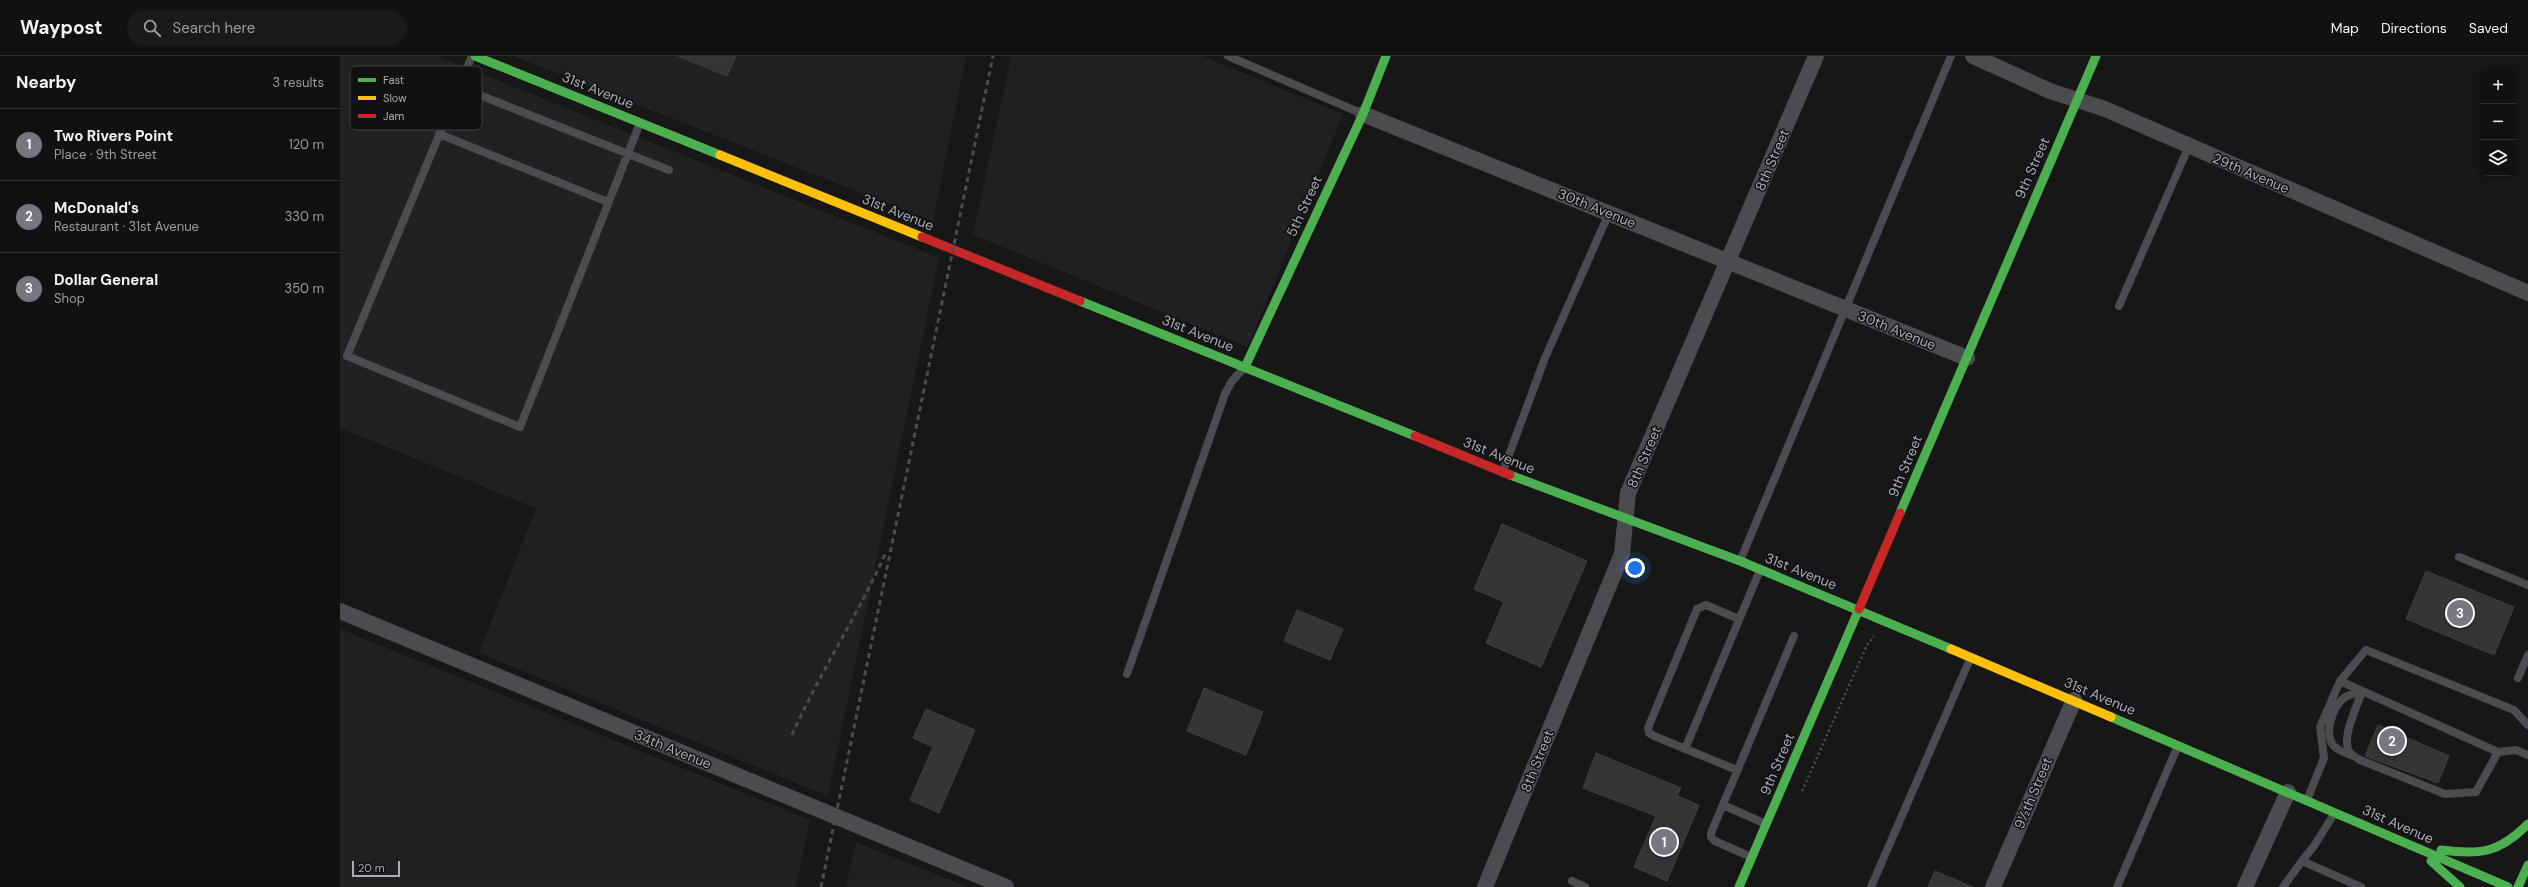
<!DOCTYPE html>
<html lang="en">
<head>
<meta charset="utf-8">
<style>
	:root { --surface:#111; --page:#1a1a1a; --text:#f1f3f6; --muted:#9c9d9f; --line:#303131; --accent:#757880 }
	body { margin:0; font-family:"DM Sans",sans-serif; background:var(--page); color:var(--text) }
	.controls { position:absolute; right:12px; top:12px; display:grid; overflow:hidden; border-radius:8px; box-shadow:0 1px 3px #0004 }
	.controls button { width:36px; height:36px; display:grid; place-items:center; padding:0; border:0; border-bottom:1px solid var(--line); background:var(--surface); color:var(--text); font:20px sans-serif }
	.scale { position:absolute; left:12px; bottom:10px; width:48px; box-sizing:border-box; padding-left:4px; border:2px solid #a8adb8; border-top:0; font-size:11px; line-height:14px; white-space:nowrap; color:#a8adb8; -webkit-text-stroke:3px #111113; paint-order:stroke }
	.you { position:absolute; left:1295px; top:512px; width:14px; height:14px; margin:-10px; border:3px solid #fff; border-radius:50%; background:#1a73e8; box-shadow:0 0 0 6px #1a73e833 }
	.badge { display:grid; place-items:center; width:26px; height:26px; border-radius:50%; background:var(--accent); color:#fff; font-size:13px; font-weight:700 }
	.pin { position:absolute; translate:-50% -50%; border:2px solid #fff; box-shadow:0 1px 4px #0006 }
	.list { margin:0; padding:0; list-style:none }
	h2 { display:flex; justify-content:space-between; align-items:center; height:52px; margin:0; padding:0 16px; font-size:17px }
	h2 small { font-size:13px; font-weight:400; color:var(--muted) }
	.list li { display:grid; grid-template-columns:26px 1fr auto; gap:12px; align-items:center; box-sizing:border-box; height:72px; padding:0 16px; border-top:1px solid var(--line) }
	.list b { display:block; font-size:15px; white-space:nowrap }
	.list p { margin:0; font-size:13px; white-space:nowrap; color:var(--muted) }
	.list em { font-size:13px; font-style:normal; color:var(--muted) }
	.icon { flex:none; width:22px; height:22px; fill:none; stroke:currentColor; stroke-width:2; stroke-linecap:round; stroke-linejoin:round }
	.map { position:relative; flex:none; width:2188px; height:831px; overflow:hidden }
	header { display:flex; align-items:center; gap:24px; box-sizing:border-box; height:56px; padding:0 20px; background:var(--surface); border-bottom:1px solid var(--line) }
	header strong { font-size:19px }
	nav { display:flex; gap:22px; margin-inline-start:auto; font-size:14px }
	.search { width:280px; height:36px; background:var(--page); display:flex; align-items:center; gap:10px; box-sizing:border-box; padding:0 14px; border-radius:22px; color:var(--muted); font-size:15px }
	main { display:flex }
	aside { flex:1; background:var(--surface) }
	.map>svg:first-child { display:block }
	.built { fill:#212123 }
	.building { fill:#353536; stroke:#3f4043 }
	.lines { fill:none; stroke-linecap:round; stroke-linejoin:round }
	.path { stroke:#4d4e52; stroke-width:2.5; stroke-dasharray:2 3; stroke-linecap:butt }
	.lane { stroke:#4b4c50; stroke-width:8 }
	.street { stroke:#4b4c50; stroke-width:16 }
	.fast { stroke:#4caf50; stroke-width:9 }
	.slow { stroke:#ffc107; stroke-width:9 }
	.jam { stroke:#c62828; stroke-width:9 }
	.rail { stroke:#4b4c4f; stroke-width:3; stroke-dasharray:5 4; stroke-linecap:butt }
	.labels { text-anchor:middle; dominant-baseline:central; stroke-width:3; stroke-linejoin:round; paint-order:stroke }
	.street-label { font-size:14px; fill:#a8adb8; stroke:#111113 }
	.key { fill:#111113; stroke:#3e4045; stroke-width:1 }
	.key-label { font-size:11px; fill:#a8adb8 }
</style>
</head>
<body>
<header>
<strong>Waypost</strong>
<div class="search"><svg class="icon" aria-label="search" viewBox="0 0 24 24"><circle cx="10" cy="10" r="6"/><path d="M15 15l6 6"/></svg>Search here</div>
<nav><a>Map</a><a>Directions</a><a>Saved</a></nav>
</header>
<main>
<aside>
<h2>Nearby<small>3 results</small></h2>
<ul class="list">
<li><span class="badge">1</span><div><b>Two Rivers Point</b><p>Place · 9th Street</p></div><em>120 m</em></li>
<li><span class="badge">2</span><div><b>McDonald's</b><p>Restaurant · 31st Avenue</p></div><em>330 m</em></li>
<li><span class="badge">3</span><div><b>Dollar General</b><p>Shop</p></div><em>350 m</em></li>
</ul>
</aside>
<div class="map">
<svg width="2188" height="831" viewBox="0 0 2188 831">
	<rect width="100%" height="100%" fill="#171717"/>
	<path class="built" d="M0 0H97L599 202 488 740 139 597 196 452 0 372Z
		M173 0H626L593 165Z
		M671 0H862L1003 58 908 291 633 179Z
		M0 573 470 764 456 831H0Z
		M516 786 628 831H506Z"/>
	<path class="building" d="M338 0H396L387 20Z
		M1162 468 1247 505 1201 611 1146 587 1164 546 1134 533Z
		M2086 515 2174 551 2154 599 2066 563Z
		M957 554 1003 573 990 604 944 585Z
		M864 632 923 656 906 699 847 675Z
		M586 653 635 674 599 757 570 744 593 691 573 682Z
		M2038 669 2109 700 2098 727 2025 700Z
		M1256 697 1341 732 1337 740 1359 749 1327 825 1294 811 1316 760 1243 732Z
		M1595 815 1633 831H1588Z"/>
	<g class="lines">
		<path class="path" d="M1462 735 1527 589 1534 580"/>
		<path class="lane" d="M132 0 7 300 180 371 300 67
			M888 0 1023 58
			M119 31 329 114
			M99 78 268 146
			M1779 250 1849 90
			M1163 415 1205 302 1269 157
			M2119 501 2188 529
			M1400 505 1611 0
			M787 618 885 338 892 325 903 313
			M2178 622 2188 599
			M2000 625 2158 696 2176 694 2188 699
			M2022 636C2017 650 2000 684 2010 697 2012 699 2017 702 2020 704L2105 738 2136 736 2158 696
			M1345 693 1420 514
			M2014 700C2008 698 2001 696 1996 692 1982 681 1992 651 2004 642 2009 638 2016 638 2022 636
			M1397 714 1314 680 1309 677 1308 672 1357 553 1366 549 1399 563
			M1967 744 1984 702 1980 671 2000 625 2026 594 2174 654 2188 669
			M1383 749 1426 768
			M1411 801 1375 785 1371 781V777L1454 580
			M1962 805 1974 790 1994 758
			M1232 825 1245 831
			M1531 831 1630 603
			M1777 831 1837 692
			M1943 831 1962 805 2021 831"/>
		<path class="street" d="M1633 0 1710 35 1765 53 2188 237
			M1023 58 1627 302
			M0 555 666 831
			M1145 831 1282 498 1288 437 1476 0
			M1653 831 1734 644
			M1905 831 1948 736"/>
		<path class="fast" d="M135 0 380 99
			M740 245 1075 380
			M905 311 1023 58 1046 0
			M1170 419 1400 505 1611 593
			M1560 457 1756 0
			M1771 661 2168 831
			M2101 794C2141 799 2159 797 2188 768
			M2091 805 2120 831
			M1399 831 1519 553
			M2178 831 2188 809"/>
		<path class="slow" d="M380 99 582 181
			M1611 593 1771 661"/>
		<path class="jam" d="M582 181 740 245
			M1075 380 1170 419
			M1519 553 1560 457"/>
		<path class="rail" d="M452 679C480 616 518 559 546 496
			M481 831 653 0"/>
	</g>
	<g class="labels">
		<g class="street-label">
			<text transform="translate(258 34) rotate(22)">31st Avenue</text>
			<text transform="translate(1432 104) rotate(-67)">8th Street</text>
			<text transform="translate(1692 112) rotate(-66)">9th Street</text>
			<text transform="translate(1911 117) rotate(23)">29th Avenue</text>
			<text transform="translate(964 150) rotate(-65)">5th Street</text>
			<text transform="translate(1257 152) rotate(22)">30th Avenue</text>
			<text transform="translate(558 156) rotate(22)">31st Avenue</text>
			<text transform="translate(1557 274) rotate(22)">30th Avenue</text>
			<text transform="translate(858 277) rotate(22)">31st Avenue</text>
			<text transform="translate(1159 399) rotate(22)">31st Avenue</text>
			<text transform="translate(1304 401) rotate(-67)">8th Street</text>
			<text transform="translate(1565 410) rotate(-67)">9th Street</text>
			<text transform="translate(1461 515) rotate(22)">31st Avenue</text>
			<text transform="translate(1760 640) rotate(23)">31st Avenue</text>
			<text transform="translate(333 693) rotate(22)">34th Avenue</text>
			<text transform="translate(1197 705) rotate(-68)">8th Street</text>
			<text transform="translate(1437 708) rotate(-67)">9th Street</text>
			<text transform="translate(1693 737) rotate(-67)">9½th Street</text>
			<text transform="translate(2058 768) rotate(24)">31st Avenue</text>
		</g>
	</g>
	<rect x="10" y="10" width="132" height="64" rx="6" class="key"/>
	<rect x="18" y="22" width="18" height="4" fill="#4caf50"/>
	<rect x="18" y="40" width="18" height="4" fill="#ffc107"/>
	<rect x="18" y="58" width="18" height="4" fill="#c62828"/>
	<g class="key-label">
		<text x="43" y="28">Fast</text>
		<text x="43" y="46">Slow</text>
		<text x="43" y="64">Jam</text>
	</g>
</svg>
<div class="controls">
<button>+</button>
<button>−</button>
<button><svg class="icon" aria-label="layers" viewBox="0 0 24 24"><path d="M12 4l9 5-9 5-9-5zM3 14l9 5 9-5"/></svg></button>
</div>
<div class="scale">20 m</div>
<div class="you"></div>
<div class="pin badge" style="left:1324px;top:786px">1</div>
<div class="pin badge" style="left:2052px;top:685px">2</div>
<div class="pin badge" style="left:2120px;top:557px">3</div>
</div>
</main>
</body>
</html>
